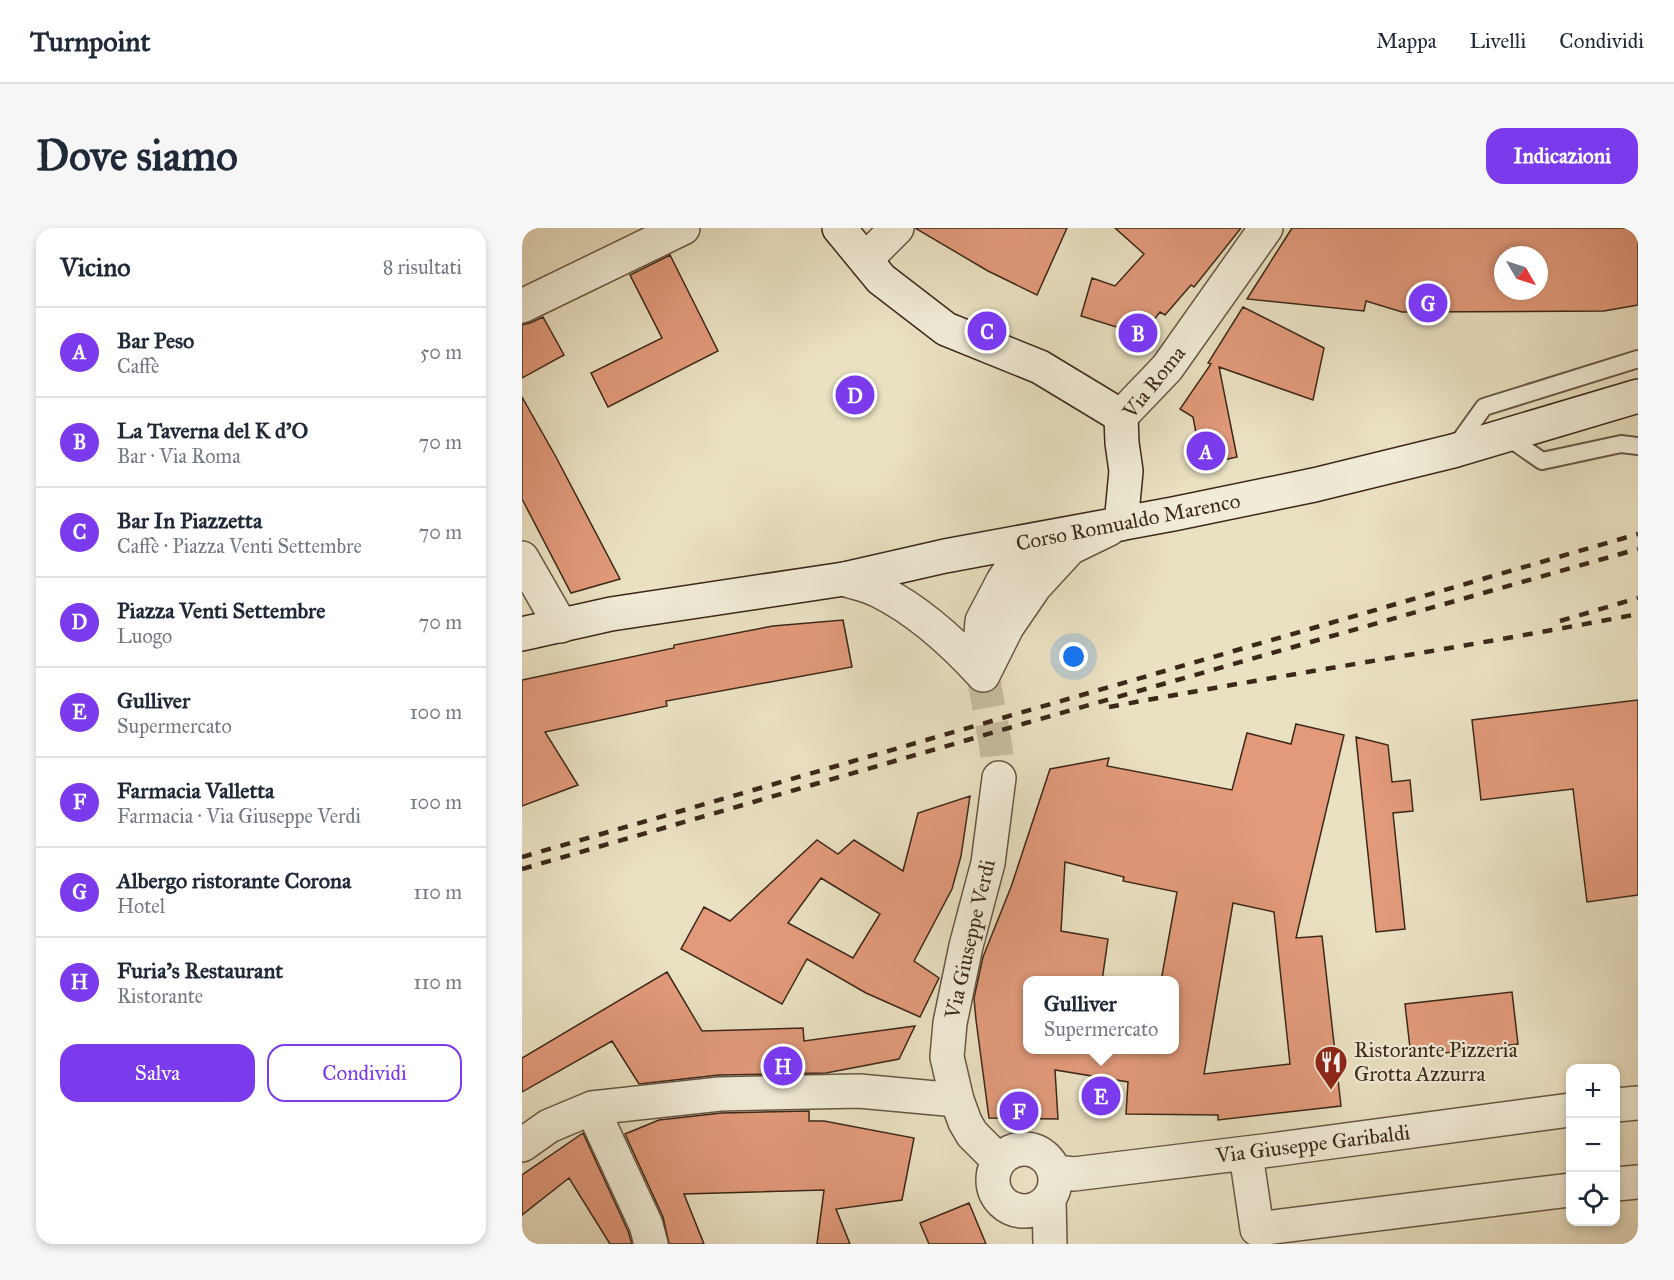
<!DOCTYPE html>
<html lang="it">
<head>
<meta charset="utf-8">
<style>
	:root { --surface:#fff; --page:#f6f6f7; --text:#1f2937; --muted:#747a83; --line:#e0e1e3; --accent:#7c3aed }
	body { margin:0; font-family:"IM FELL Great Primer",serif; background:var(--page); color:var(--text) }
	.controls { position:absolute; right:18px; bottom:18px; display:grid; overflow:hidden; border-radius:12px; box-shadow:0 3px 9px #0003 }
	.controls button { width:54px; height:54px; display:grid; place-items:center; padding:0; border:0; border-bottom:2px solid var(--line); background:var(--surface); color:var(--text); font:30px sans-serif }
	.compass { position:absolute; left:972px; top:18px; width:54px; height:54px; border-radius:50%; background:var(--surface); box-shadow:0 3px 9px #0003; rotate:129deg }
	.you { position:absolute; left:552px; top:429px; width:21px; height:21px; margin:-15px; border:4px solid #fff; border-radius:50%; background:#1a73e8; box-shadow:0 0 0 9px #1a73e833 }
	.badge { display:grid; place-items:center; width:39px; height:39px; border-radius:50%; background:var(--accent); color:#fff; font-size:20px; font-weight:700 }
	.pin { position:absolute; translate:-50% -50%; border:3px solid #fff; box-shadow:0 2px 6px #0006 }
	.popup { position:absolute; left:501px; top:748px; width:156px; height:78px; box-sizing:border-box; display:grid; place-content:center; border-radius:12px; background:var(--surface); filter:drop-shadow(0 2px 4px #0005); font-size:20px; white-space:nowrap; color:var(--muted) }
	.popup b { font-size:22px; color:var(--text) }
	.popup::after { content:''; position:absolute; left:50%; top:100%; margin-left:-12px; border:12px solid transparent; border-top-color:var(--surface) }
	.list { margin:0; padding:0; list-style:none }
	h2 { display:flex; justify-content:space-between; align-items:center; height:78px; margin:0; padding:0 24px; font-size:26px }
	h2 small { font-size:20px; font-weight:400; color:var(--muted) }
	.list li { display:grid; grid-template-columns:39px 1fr auto; gap:18px; align-items:center; box-sizing:border-box; height:90px; padding:0 24px; border-top:2px solid var(--line) }
	.list b { display:block; font-size:22px; white-space:nowrap }
	.list p { margin:0; font-size:20px; white-space:nowrap; color:var(--muted) }
	.list em { font-size:20px; font-style:normal; color:var(--muted) }
	.actions { display:flex; gap:12px; padding:18px 24px }
	.actions a { flex:1; padding:14px 0; border:2px solid var(--accent); border-radius:18px; text-align:center; font-size:21px; color:var(--accent) }
	.actions .main { background:var(--accent); color:#fff }
	.icon { flex:none; width:33px; height:33px; fill:none; stroke:currentColor; stroke-width:2; stroke-linecap:round; stroke-linejoin:round }
	.map { position:relative; flex:none; width:1116px; height:1016px; overflow:hidden; border-radius:18px }
	header { display:flex; align-items:center; gap:36px; box-sizing:border-box; height:84px; padding:0 30px; background:var(--surface); border-bottom:2px solid var(--line) }
	header strong { font-size:28px }
	nav { display:flex; gap:33px; margin-inline-start:auto; font-size:21px }
	.intro { display:flex; align-items:center; justify-content:space-between; box-sizing:border-box; height:144px; padding:0 36px }
	h1 { margin:0; font-size:42px }
	.button { padding:15px 27px; border-radius:18px; background:var(--accent); color:#fff; font-size:21px; font-weight:700 }
	main { display:flex; gap:36px; padding:0 36px }
	aside { flex:1; background:var(--surface); border-radius:18px; box-shadow:0 3px 9px #0003 }
	.map>svg:first-child { display:block }
	.building { fill:#e29a7b; stroke:#3c2819; stroke-width:1.5; fill-rule:evenodd }
	.lines { fill:none; stroke-linecap:round; stroke-linejoin:round }
	.tertiary-tunnel { stroke:#c7bca0; stroke-width:33; stroke-dasharray:33 16; stroke-linecap:butt }
	.service-casing { stroke:#685643; stroke-width:20 }
	.minor-casing { stroke:#685643; stroke-width:36 }
	.tertiary-casing { stroke:#685643; stroke-width:36 }
	.secondary-casing { stroke:#3c2819; stroke-width:36 }
	.service { stroke:#f1ecd7; stroke-width:16 }
	.minor { stroke:#f1ecd7; stroke-width:33 }
	.tertiary { stroke:#f1ecd7; stroke-width:33 }
	.secondary { stroke:#f1ecd7; stroke-width:33 }
	.rail { stroke:#3c2819; stroke-width:4.5; stroke-dasharray:10 10; stroke-linecap:butt }
	.labels { text-anchor:middle; dominant-baseline:central; stroke-width:4.5; stroke-linejoin:round; paint-order:stroke }
	.street-label { font-size:21px; fill:#3c2819; stroke:#f1ecd7 }
	.poi-label { font-size:21px; fill:#3c2819; stroke:#f1ecd7; text-anchor:start }
</style>
</head>
<body>
<header>
<strong>Turnpoint</strong>
<nav><a>Mappa</a><a>Livelli</a><a>Condividi</a></nav>
</header>
<div class="intro"><h1>Dove siamo</h1><a class="button">Indicazioni</a></div>
<main>
<aside>
<h2>Vicino<small>8 risultati</small></h2>
<ul class="list">
<li><span class="badge">A</span><div><b>Bar Peso</b><p>Caffè</p></div><em>50 m</em></li>
<li><span class="badge">B</span><div><b>La Taverna del K d'O</b><p>Bar · Via Roma</p></div><em>70 m</em></li>
<li><span class="badge">C</span><div><b>Bar In Piazzetta</b><p>Caffè · Piazza Venti Settembre</p></div><em>70 m</em></li>
<li><span class="badge">D</span><div><b>Piazza Venti Settembre</b><p>Luogo</p></div><em>70 m</em></li>
<li><span class="badge">E</span><div><b>Gulliver</b><p>Supermercato</p></div><em>100 m</em></li>
<li><span class="badge">F</span><div><b>Farmacia Valletta</b><p>Farmacia · Via Giuseppe Verdi</p></div><em>100 m</em></li>
<li><span class="badge">G</span><div><b>Albergo ristorante Corona</b><p>Hotel</p></div><em>110 m</em></li>
<li><span class="badge">H</span><div><b>Furia's Restaurant</b><p>Ristorante</p></div><em>110 m</em></li>
</ul>
<div class="actions"><a class="main">Salva</a><a>Condividi</a></div>
</aside>
<div class="map">
<svg width="1116" height="1016" viewBox="0 0 1116 1016">
	<rect width="100%" height="100%" fill="#eae1c2"/>
	<filter id="stains"><feTurbulence type="fractalNoise" baseFrequency=".00333" numOctaves="4"/><feColorMatrix values="0 0 0 0 .2 0 0 0 0 .09 0 0 0 0 .02 0 0 0 .5 -.17"/></filter>
	<radialGradient id="worn" r=".72"><stop offset=".6" stop-color="#630" stop-opacity="0"/><stop offset="1" stop-color="#630" stop-opacity=".3"/></radialGradient>
	<path class="building" d="M393 0H545L515 67 466 43Z
		M593 0H719L672 59 669 57 643 87 638 84 620 107 559 88 570 50 593 58 622 26Z
		M770 0H1116V77L1082 83 880 84 844 73 842 83 725 71ZM981 27H1017V63H981Z
		M148 27 196 123 86 179 69 145 140 110 108 47Z
		M721 79 802 120 791 172 697 139 715 229 680 237 671 189 658 181 689 136 686 135Z
		M21 89 42 127 0 150V97L8 95Z
		M0 169 34 229 98 351 49 365 0 271Z
		M321 392 330 439 144 473 145 478 23 504 56 557 0 578V452L152 420V417L251 398Z
		M1116 472V667L1065 674 1051 561 959 572 950 492Z
		M774 496 822 507 774 710 800 708 819 878 696 892V887L604 886 606 854 533 842 536 891 467 890 454 792 452 770 461 729 489 659 528 541 587 530 585 538 710 562 725 505 769 516ZM543 634 602 649 601 653 655 664 639 753H652V822H506V753H580L586 711 539 703ZM711 675 752 684 768 836 682 846Z
		M834 509 866 517 870 554 888 552 891 583 871 585 883 701 854 704Z
		M448 568 439 628 430 661 392 733 417 750 398 789 344 765 285 731 260 776 159 721 182 679 208 693 295 612 316 626 332 612 381 643 396 585ZM299 650 358 686 331 730 266 695Z
		M145 744 180 803 281 800 282 813 393 798 377 831 304 845 197 847 117 856 90 813 0 864V830Z
		M990 764 996 816 889 829 883 776Z
		M287 883V893H302L392 910 380 972 314 981 328 1016H295L302 962 162 966 182 1016H147L141 989 103 906 137 892 199 885Z
		M61 905 106 1003 110 1016H88L47 950 0 987V947Z
		M447 975 464 1016H407L398 995Z"/>
	<g class="lines">
		<path class="tertiary-tunnel" d="M461 447 474 520 477 550"/>
		<g class="service-casing">
			<path id="service" d="M984 208 1020 233 1099 216 1116 218
				M934 218 962 179 1116 131"/>
		</g>
		<g class="minor-casing">
			<path id="minor" d="M344 31 375 0
				M0 78 161 0
				M599 188 645 140 744 0
				M0 330 39 398
				M1094 877 1116 875
				M70 880 124 997 129 1016
				M0 917 27 898 70 880 198 866 337 863 435 872
				M724 926 735 1001 1048 962
				M533 944 552 946 749 922 1048 882
				M1094 956 1116 954"/>
		</g>
		<g class="tertiary-casing">
			<path id="tertiary" d="M514 312 500 323 481 353 460 393 458 420 461 447 485 399 513 358 548 320 587 301
				M322 351C333 355 346 357 357 363 397 383 431 414 461 447
				M477 550 466 635 444 718 428 795 425 829 435 872 443 894 450 906 477 933
				M471 952a31 31 0 1 1 62 0a31 31 0 1 1-62 0Z
				M527 971 528 1016"/>
		</g>
		<g class="secondary-casing">
			<path id="secondary" d="M317 0 359 51 424 101 518 139 599 188 600 215 604 243 599 296
				M0 406 89 386 322 351 423 328 651 286 792 257 931 223 1116 168"/>
		</g>
		<use href="#service" class="service"/>
		<use href="#minor" class="minor"/>
		<use href="#tertiary" class="tertiary"/>
		<use href="#secondary" class="secondary"/>
		<path class="rail" d="M1038 393 1116 370
			M587 479C763 446 940 420 1116 386
			M0 629 1116 306
			M0 641 504 495 1116 321"/>
	</g>
	<defs>
		<g id="restaurant-pin" transform="scale(1.725)"><path d="M0 17L-7.5 6A9.5 9.5 0 1 1 7.5 6Z" fill="#8f2418" stroke="#f1ecd7"/><path d="M-5-6h1v4h1v-4h1v4h1v-4h1v5L-1.5 .5V6h-2V.5L-5-1ZM5-6V6H3V1.5H1.5Q1.5-4 5-6Z" fill="#fff"/></g>
	</defs>
	<g fill-rule="evenodd">
		<use href="#restaurant-pin" x="809" y="834"/>
	</g>
	<g class="labels">
		<g class="street-label">
			<text transform="translate(632 154) rotate(-51)">Via Roma</text>
			<text transform="translate(606 294) rotate(-11)">Corso Romualdo Marenco</text>
			<text transform="translate(448 711) rotate(-77)">Via Giuseppe Verdi</text>
			<text transform="translate(791 916) rotate(-7)">Via Giuseppe Garibaldi</text>
		</g>
		<g class="poi-label">
			<text x="832" y="822">Ristorante Pizzeria<tspan x="832" dy="24">Grotta Azzurra</tspan></text>
		</g>
	</g>
	<rect width="100%" height="100%" filter="url(#stains)"/>
	<rect width="100%" height="100%" fill="url(#worn)"/>
</svg>
<div class="controls">
<button>+</button>
<button>−</button>
<button><svg class="icon" aria-label="locate" viewBox="0 0 24 24"><circle cx="12" cy="12" r="6"/><path d="M12 2v4M12 18v4M2 12h4M18 12h4"/></svg></button>
</div>
<svg class="compass" viewBox="-18 -18 36 36"><path d="M0-13l5 13h-10z" fill="#e53935"/><path d="M0 13l5-13h-10z" fill="#747a83"/></svg>
<div class="you"></div>
<div class="pin badge" style="left:684px;top:223px">A</div>
<div class="pin badge" style="left:616px;top:105px">B</div>
<div class="pin badge" style="left:465px;top:103px">C</div>
<div class="pin badge" style="left:333px;top:167px">D</div>
<div class="pin badge" style="left:579px;top:868px">E</div>
<div class="popup"><b>Gulliver</b>Supermercato</div>
<div class="pin badge" style="left:497px;top:883px">F</div>
<div class="pin badge" style="left:906px;top:75px">G</div>
<div class="pin badge" style="left:261px;top:838px">H</div>
</div>
</main>
</body>
</html>
